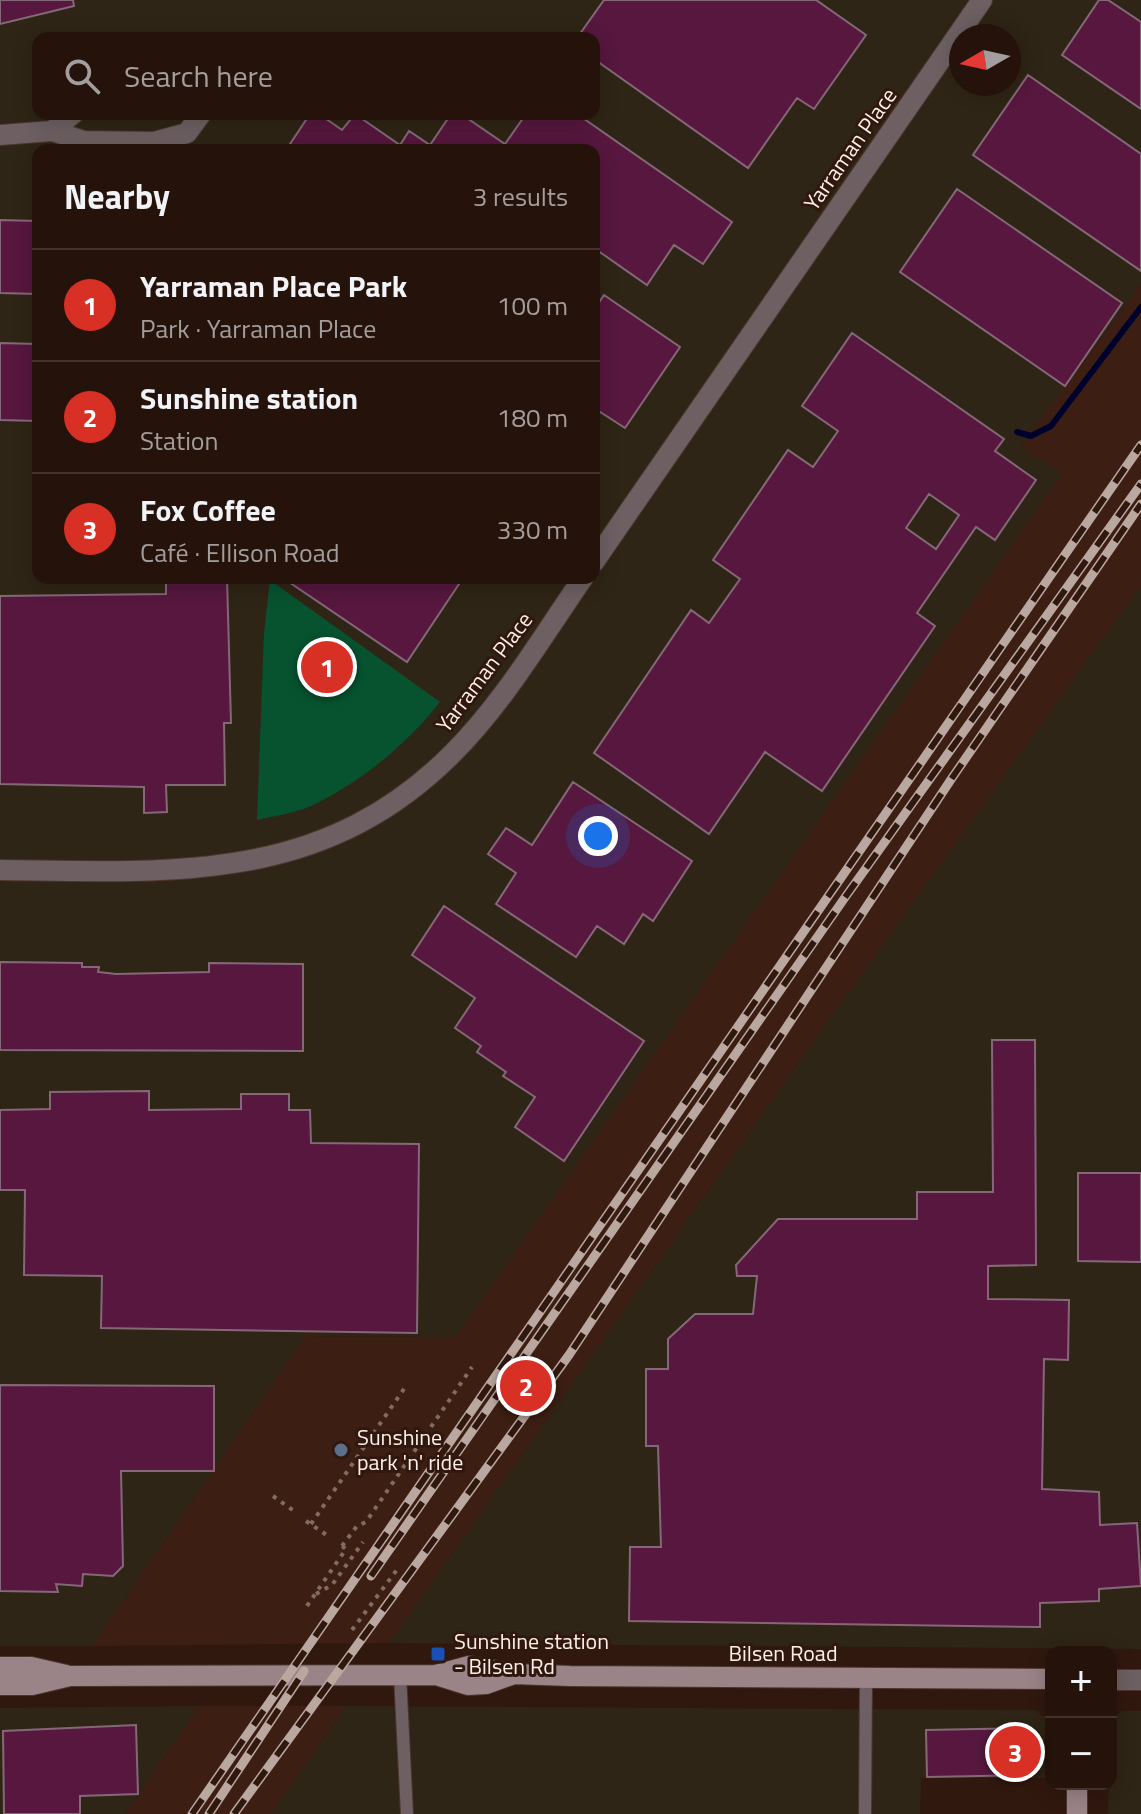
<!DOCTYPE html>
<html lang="en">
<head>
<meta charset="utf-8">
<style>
	:root { --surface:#25120b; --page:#2d1b14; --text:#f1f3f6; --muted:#a39e9d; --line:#42322c; --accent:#d93025 }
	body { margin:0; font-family:"Titillium Web",sans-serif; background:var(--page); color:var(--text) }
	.controls { position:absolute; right:24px; bottom:24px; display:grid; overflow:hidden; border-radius:16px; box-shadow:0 4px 20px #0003 }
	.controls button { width:72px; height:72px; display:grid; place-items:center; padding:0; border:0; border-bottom:2px solid var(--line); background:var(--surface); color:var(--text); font:40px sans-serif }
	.compass { position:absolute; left:949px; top:24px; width:72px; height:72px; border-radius:50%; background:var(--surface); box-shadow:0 4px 20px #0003; rotate:261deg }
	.you { position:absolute; left:598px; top:836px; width:28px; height:28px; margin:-20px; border:6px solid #fff; border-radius:50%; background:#1a73e8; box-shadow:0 0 0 12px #1a73e833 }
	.badge { display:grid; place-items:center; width:52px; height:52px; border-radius:50%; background:var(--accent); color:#fff; font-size:26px; font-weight:700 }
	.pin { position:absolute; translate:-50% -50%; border:4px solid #fff; box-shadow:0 2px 8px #0006 }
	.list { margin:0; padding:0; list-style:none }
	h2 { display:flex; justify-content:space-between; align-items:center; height:104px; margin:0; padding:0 32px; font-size:34px }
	h2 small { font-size:26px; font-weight:400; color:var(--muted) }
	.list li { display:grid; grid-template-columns:52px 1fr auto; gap:24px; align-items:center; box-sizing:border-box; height:112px; padding:0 32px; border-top:2px solid var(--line) }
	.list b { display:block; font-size:30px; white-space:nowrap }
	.list p { margin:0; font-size:26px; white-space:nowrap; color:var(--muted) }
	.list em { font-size:26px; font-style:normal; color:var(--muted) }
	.icon { flex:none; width:44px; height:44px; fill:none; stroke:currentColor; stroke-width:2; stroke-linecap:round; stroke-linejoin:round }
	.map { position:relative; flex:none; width:1141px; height:1814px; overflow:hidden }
	.search { position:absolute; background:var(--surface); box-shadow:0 4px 20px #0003; left:32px; top:32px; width:568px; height:88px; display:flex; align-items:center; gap:20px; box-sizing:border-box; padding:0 28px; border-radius:16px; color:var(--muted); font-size:30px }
	.panel { position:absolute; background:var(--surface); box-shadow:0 4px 20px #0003; left:32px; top:144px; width:568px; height:440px; border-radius:16px }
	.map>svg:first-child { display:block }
	.built { fill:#3d1e12 }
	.industrial { fill:#2f2516; fill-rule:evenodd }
	.green { fill:#075330 }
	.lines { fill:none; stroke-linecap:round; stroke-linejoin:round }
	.stream { stroke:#00002f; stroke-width:6 }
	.building { fill:#57173e; stroke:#856877; stroke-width:2; fill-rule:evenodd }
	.lane-casing { stroke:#4e362e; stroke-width:14 }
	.street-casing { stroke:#4e362e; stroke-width:22 }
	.secondary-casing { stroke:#4e362e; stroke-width:22 }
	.path { stroke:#806c64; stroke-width:4; stroke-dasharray:4 6; stroke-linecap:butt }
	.lane { stroke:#6e6062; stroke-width:12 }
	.street { stroke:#6e6062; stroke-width:20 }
	.secondary { stroke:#9b8488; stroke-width:20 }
	.rail-casing { stroke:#b9a7a0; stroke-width:9 }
	.rail { stroke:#31180f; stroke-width:6; stroke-dasharray:18; stroke-linecap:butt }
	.service-dot { fill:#5c6f8a; stroke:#31180f; stroke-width:3 }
	.transit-dot { fill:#1a4fb4; stroke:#31180f; stroke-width:3 }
	.labels { text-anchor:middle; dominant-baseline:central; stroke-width:6; stroke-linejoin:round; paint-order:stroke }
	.street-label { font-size:22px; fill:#fdefe9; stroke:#31180f }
	.poi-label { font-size:22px; fill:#fdefe9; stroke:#31180f; text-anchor:start }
</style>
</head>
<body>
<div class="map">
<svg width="1141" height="1814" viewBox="0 0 1141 1814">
	<rect width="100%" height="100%" fill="#31180f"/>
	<path class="built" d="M1141 285V923L820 1032 389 1643 92 1646 306 1336 456 1337 1061 474 1021 446Z
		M199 1706H346L271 1814H126Z"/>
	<path class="industrial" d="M0 0H1141V285L1021 446 1062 474 456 1337 306 1336 92 1646H0ZM961 36H1009V84H961ZM38 38H594V114H38ZM38 150H594V578H38Z
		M1141 585V1649L389 1643 820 1032Z
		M199 1706 126 1814H0V1708Z
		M346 1706 1035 1710 1046 1718V1778H921L920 1814H271Z
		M1122 1711H1141V1814H1108L1111 1721Z"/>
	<path class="green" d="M270 580 440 702C407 744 360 783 311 806 295 813 274 816 257 820L264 633Z"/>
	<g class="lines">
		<path class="stream" d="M1017 432 1031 436 1051 426 1141 307"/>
	</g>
	<path class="building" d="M0 0H73L74 6 0 24Z
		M604 0H816L866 35 814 109 797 98 748 168 594 59V38H577Z
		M1099 0H1108L1141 22V109L1062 55Z
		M1028 75 1141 154V271L973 155Z
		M310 114H319L342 130 355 114 400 145 409 131 430 145 451 114H461L505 144 526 114H577L732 222 703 264 674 245 647 285 594 248V150H286Z
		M957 189 1122 303 1065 386 900 272Z
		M0 220 38 221V294L0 293Z
		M604 295 680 347 625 428 594 408V310Z
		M852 333 1004 439 995 451 1036 480 995 540 976 527 917 613 935 626 822 791 765 752 709 834 594 753 691 610 709 623 740 579 713 560 788 450 813 467 838 431 802 406ZM929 494 959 515 936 549 906 528Z
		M0 343 38 344V421L0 420Z
		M166 578H227L231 723H224L225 785H166L167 812 144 813V787L0 784V596L166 594Z
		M283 578H463L407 662Z
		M573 782 692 861 653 921 643 914 624 944 597 926 576 957 496 904 516 873 488 854 506 828 532 845Z
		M444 906 644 1041 564 1161 515 1127 535 1097 503 1076 506 1072 477 1052 481 1046 455 1028 475 998 412 955Z
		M0 962 82 963V967H99L98 972 116 974 209 972V963L303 964V1051L0 1050Z
		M992 1040H1035L1036 1265 988 1266V1299L1069 1300 1068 1360 1044 1359 1042 1489 1099 1492 1100 1525 1137 1523 1141 1586 1099 1589V1601L1040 1603V1627L629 1621 630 1547H661L658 1446H646V1369H668V1339L695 1314H753L757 1276H737L736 1265 778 1219H917V1192H993Z
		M149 1091V1110L241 1109V1094H289V1110H310L311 1143 419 1144 417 1333 101 1328 102 1276 24 1275 25 1190H0V1110L50 1109V1092Z
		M1078 1173H1141V1262L1078 1261Z
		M0 1385 214 1386V1471H121L123 1566 113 1576 83 1574 82 1586 56 1584 58 1592 0 1591Z
		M136 1725 138 1794 80 1796V1814H4L3 1731Z
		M1029 1728 1030 1775 927 1777 926 1730Z"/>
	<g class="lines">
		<g class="lane-casing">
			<path id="lane" d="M400 1675 407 1814
				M865 1814 866 1678"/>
		</g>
		<g class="street-casing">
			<path id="street" d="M52 131 73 114
				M0 135 52 131 84 141 154 142 187 133 201 114
				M594 562 982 0
				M0 870C171 872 322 885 453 753 504 702 542 637 583 578
				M1111 1680H1141"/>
		</g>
		<g class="secondary-casing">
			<path id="secondary" d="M0 1667H31L66 1675
				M436 1675 469 1666 514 1674 570 1676 1051 1679
				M0 1685H32L70 1676 436 1675 468 1685 486 1684 514 1674
				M1077 1814V1784"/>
		</g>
		<path class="path" d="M273 1496 297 1513
			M306 1521 328 1536
			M311 1524 406 1386
			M342 1546 357 1526 366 1522 472 1367
			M316 1594 332 1585 363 1542
			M307 1606 346 1549 338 1543
			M352 1630 399 1567"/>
		<use href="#lane" class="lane"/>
		<use href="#street" class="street"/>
		<use href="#secondary" class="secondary"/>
		<g class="rail-casing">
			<path id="rail" d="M371 1576 846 896 1141 484
				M192 1814 1141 445
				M209 1814 304 1671
				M234 1814 569 1355 952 778 1141 504"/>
		</g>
		<use href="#rail" class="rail"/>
	</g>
	<circle class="service-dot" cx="341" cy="1450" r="8"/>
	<rect class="transit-dot" x="430" y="1646" width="16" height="16" rx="4"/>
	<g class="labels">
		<g class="street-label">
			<text transform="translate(850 149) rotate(-55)">Yarraman Place</text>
			<text transform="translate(484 672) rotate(-53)">Yarraman Place</text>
			<text x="783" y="1653">Bilsen Road</text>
		</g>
		<g class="poi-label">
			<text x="357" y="1437">Sunshine<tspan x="357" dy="25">park 'n' ride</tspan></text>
			<text x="454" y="1641">Sunshine station<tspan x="454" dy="25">- Bilsen Rd</tspan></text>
		</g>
	</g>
</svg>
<div class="controls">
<button>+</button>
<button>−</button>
</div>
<svg class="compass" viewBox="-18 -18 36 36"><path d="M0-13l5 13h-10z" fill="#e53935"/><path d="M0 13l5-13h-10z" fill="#a39e9d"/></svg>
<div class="you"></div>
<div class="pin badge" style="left:327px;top:667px">1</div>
<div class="pin badge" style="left:526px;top:1386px">2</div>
<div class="pin badge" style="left:1015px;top:1752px">3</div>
<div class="search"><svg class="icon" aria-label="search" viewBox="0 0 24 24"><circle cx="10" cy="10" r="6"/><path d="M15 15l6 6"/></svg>Search here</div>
<section class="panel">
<h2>Nearby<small>3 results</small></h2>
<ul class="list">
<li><span class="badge">1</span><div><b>Yarraman Place Park</b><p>Park · Yarraman Place</p></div><em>100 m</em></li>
<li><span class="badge">2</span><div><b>Sunshine station</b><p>Station</p></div><em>180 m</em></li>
<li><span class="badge">3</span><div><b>Fox Coffee</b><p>Café · Ellison Road</p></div><em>330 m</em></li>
</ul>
</section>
</div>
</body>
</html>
